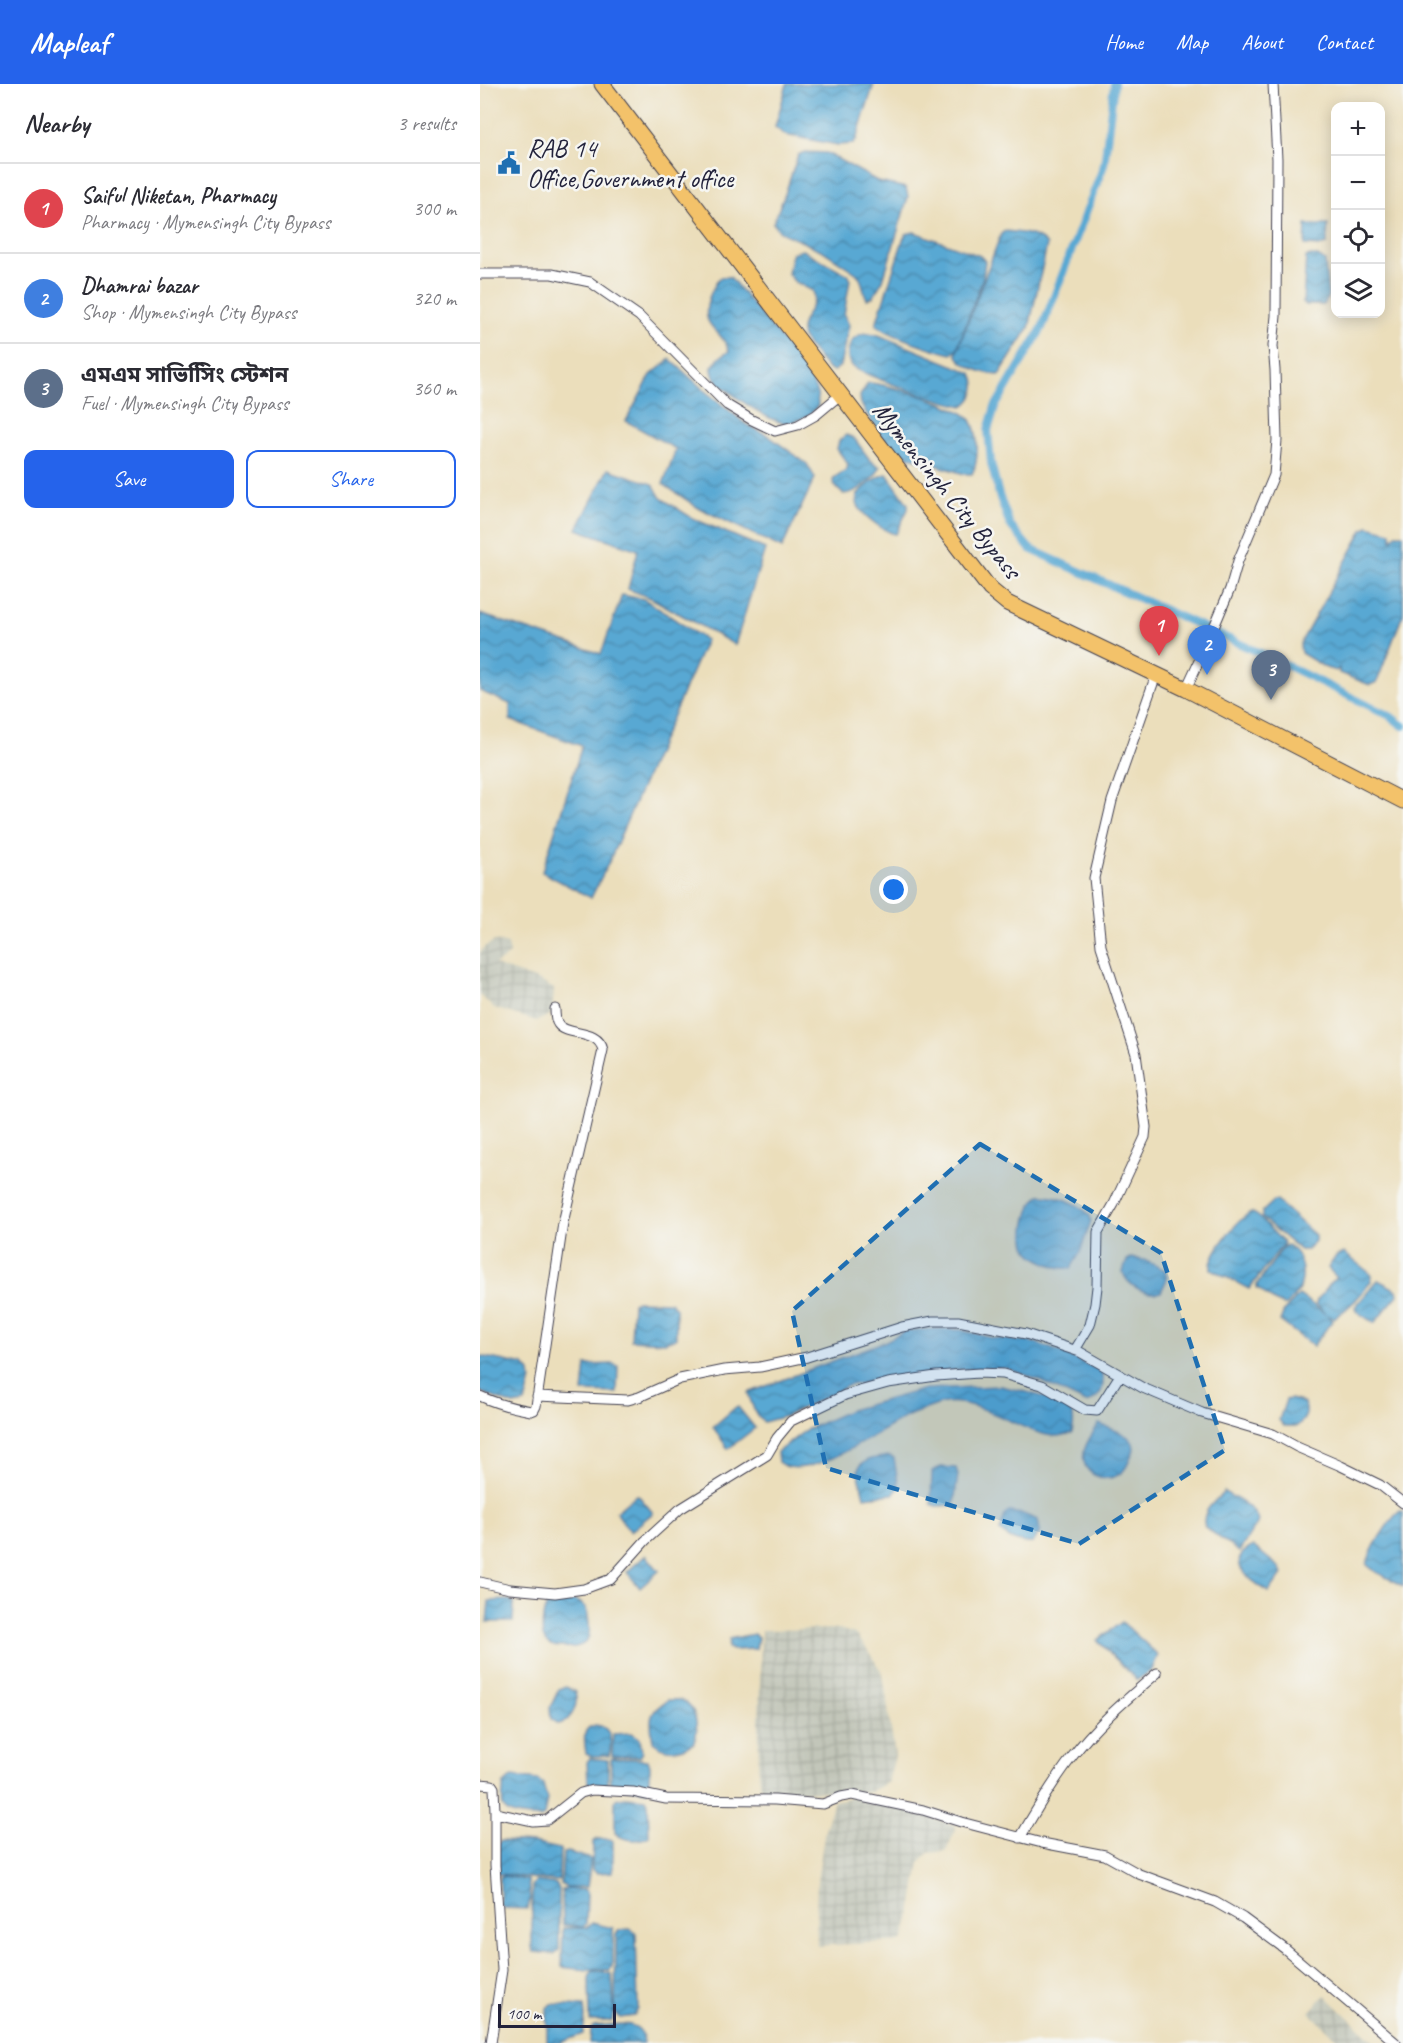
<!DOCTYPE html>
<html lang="en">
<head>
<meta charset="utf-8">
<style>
	:root { --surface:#fff; --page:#f2f2f3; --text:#2b2b33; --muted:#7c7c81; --line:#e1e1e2; --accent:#2563eb }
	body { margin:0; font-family:Caveat,"Noto Sans Bengali",sans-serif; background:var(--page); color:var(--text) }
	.controls { position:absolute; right:18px; top:18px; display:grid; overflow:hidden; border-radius:12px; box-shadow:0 3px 15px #0003 }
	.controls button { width:54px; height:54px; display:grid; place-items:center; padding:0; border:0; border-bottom:2px solid var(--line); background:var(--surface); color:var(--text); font:30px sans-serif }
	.scale { position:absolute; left:18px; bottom:15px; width:118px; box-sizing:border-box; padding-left:6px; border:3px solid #22223b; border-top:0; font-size:16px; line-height:21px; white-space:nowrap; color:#22223b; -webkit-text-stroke:4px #f6f6f2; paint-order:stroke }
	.you { position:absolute; left:414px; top:806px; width:21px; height:21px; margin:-15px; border:4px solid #fff; border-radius:50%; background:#1a73e8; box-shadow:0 0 0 9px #1a73e833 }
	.badge { display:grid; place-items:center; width:39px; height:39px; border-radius:50%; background:var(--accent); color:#fff; font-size:20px; font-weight:700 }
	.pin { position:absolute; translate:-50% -50px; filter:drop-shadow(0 2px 3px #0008) }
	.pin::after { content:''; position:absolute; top:32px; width:21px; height:18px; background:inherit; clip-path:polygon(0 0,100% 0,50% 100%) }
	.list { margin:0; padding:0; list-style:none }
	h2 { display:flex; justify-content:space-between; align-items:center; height:78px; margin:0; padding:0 24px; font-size:26px }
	h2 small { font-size:20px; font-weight:400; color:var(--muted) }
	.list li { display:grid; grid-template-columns:39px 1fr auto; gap:18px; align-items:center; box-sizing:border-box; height:90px; padding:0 24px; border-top:2px solid var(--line) }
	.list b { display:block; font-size:22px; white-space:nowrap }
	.list p { margin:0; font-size:20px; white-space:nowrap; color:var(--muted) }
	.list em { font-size:20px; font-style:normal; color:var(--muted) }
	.actions { display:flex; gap:12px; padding:18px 24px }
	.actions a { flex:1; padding:14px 0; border:2px solid var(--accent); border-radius:12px; text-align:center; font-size:21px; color:var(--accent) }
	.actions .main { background:var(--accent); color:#fff }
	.icon { flex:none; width:33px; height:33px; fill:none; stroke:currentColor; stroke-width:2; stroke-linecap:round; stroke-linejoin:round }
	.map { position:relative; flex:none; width:923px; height:1959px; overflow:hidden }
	header { display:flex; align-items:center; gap:36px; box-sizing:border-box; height:84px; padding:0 30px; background:var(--accent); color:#fff }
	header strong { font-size:28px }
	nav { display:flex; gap:33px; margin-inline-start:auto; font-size:21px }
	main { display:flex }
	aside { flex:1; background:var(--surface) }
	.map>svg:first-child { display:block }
	.industrial { fill:url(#industrial-grid) }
	.water { fill:url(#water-waves); stroke:#3e6587; stroke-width:1.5 }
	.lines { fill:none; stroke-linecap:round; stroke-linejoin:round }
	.canal { stroke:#59a8d3; stroke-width:8 }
	.minor-casing { stroke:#403e4e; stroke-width:11 }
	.trunk-casing { stroke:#403e4e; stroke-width:17 }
	.minor { stroke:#fff; stroke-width:9 }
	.trunk { stroke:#f3c26a; stroke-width:15 }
	.marked { fill:#1f6fb2; fill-opacity:0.2; stroke:#1f6fb2; stroke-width:4.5; stroke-dasharray:12 8; stroke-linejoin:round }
	.labels { text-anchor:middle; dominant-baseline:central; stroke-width:5; stroke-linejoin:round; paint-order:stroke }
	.poi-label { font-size:26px; fill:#22223b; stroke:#f6f6f2; text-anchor:start }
	.street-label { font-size:26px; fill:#22223b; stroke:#f6f6f2 }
</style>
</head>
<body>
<header>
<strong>Mapleaf</strong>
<nav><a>Home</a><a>Map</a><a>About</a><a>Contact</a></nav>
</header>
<main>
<aside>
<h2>Nearby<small>3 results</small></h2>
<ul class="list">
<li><span class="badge" style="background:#e0444e">1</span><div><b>Saiful Niketan, Pharmacy</b><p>Pharmacy · Mymensingh City Bypass</p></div><em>300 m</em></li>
<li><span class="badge" style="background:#3f7fe0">2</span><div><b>Dhamrai bazar</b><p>Shop · Mymensingh City Bypass</p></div><em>320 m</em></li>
<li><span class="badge" style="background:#5c6f8a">3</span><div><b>এমএম সাভ‌িসি‌িং স্ট‌েশন</b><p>Fuel · Mymensingh City Bypass</p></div><em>360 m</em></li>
</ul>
<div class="actions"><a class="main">Save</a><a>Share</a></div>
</aside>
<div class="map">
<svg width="923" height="1959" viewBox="0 0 923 1959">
	<defs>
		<pattern id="industrial-grid" width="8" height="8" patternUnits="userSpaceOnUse" patternTransform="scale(1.5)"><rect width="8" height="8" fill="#c2c6b9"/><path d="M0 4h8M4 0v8" fill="none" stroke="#a6aaa0"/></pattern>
		<pattern id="water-waves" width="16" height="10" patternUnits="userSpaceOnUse" patternTransform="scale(1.5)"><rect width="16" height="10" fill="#59a8d3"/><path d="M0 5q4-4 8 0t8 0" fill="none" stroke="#4988ac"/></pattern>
	</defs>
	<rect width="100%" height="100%" fill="#f6f6f2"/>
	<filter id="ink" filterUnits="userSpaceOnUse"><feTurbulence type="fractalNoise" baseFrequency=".0167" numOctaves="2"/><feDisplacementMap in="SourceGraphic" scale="12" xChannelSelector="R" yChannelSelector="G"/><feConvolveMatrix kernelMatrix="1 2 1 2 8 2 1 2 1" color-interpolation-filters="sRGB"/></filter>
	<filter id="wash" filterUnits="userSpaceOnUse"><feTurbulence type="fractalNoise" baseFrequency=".008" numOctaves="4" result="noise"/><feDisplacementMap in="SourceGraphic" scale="24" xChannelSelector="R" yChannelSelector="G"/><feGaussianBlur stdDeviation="1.35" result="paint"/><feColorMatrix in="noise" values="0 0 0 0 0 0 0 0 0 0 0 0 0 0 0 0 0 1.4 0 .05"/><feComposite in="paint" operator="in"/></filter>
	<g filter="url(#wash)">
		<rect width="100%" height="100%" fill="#ebdebb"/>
		<path class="industrial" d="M15 857 28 860 30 870 15 881 60 897 74 905 72 930 57 937 14 924 0 911V869L4 863Z
			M359 1545 375 1550 385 1562 403 1590 415 1672 408 1698 390 1708 281 1707 278 1688 281 1546Z
			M372 1713 405 1719 474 1741 475 1747 466 1767 448 1769 440 1778 433 1820 423 1857 337 1862 336 1826 337 1797 345 1746 354 1717Z
			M845 1911 895 1959H861L829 1928Z"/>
		<path class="water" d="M307 0H394L376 56 373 60 358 61 305 51 295 43Z
			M325 68 347 69 399 98 426 104 428 113 403 196 393 213 387 215C382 206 384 196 376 189L343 167 300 148 293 139 305 110 318 71Z
			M826 141H848L847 160 839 162 825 161Z
			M525 147C538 148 560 150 567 161L549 244 519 291C505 290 482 283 476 270L521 150Z
			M434 148 500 172 505 177 503 193 477 265 472 270C458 267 404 250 396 240L423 156 426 150Z
			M322 166 369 191 370 195 364 231 369 241 360 282 354 287 349 286C342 277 326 262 322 252 316 236 339 223 333 207L315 198 308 190 312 169Z
			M831 172H838L845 177 848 212 844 221H826L823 218 826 173Z
			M241 193H250L323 281 337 308 338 322C331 331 318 339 305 339 291 339 247 308 237 297 233 293 232 289 232 283L239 274 249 267C241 242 219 246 229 214 232 206 235 198 241 193Z
			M385 249 396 250 492 289C498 301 495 315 483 322 466 319 383 292 372 282 368 277 367 270 369 264 371 255 376 251 385 249Z
			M190 275 225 307 267 341 287 351 327 380 335 394 302 464 217 423 183 400 196 365 146 337 171 291Z
			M388 299C404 298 483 323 491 336 499 349 499 377 492 390H484L415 368 398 349 381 320 380 312Z
			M366 351 374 354 390 376 400 383C395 395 376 410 363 410 346 395 353 395 367 385L368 380 357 365 359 357Z
			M128 385 173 400 181 414 212 434 285 465 255 561 171 514 148 505 158 466 97 445Z
			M407 390 428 420V425L416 450C405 449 373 426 377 413 378 407 386 403 390 399 396 395 400 391 407 390Z
			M888 442 911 448 912 456 916 450H923V530L897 598 890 601 859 589V584L856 587 846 584 821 569 820 560 883 446Z
			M142 511 164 515 226 556 129 778 111 814 62 788 102 662 30 636V620L0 607V530L121 570Z
			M560 1111C578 1111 598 1118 610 1132L611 1137 600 1169 591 1184C579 1186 550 1175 546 1161 542 1147 548 1119 560 1111Z
			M794 1117H797L835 1151V1157L827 1166H820L782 1134V1128Z
			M769 1129H773L778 1132 804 1159 769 1205 731 1185C729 1169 756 1139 769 1129Z
			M808 1161C823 1171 827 1195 816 1210 813 1214 809 1217 806 1221H803L794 1217 777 1204V1200L804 1162Z
			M864 1169 891 1190V1197C881 1212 869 1224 854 1234L847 1231 853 1236 833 1262 800 1237 804 1227 819 1211 846 1230 836 1220 837 1216 856 1193 848 1184 856 1172Z
			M651 1174 664 1176 685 1186 687 1195 681 1208C668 1213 646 1201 643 1188L647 1176Z
			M898 1196 917 1206 918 1211 894 1239 876 1227 875 1223Z
			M157 1217 190 1218 196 1224V1254L185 1258 151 1256 153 1219Z
			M455 1245 481 1246 512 1254 556 1259 578 1267 621 1287C626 1303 621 1314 606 1319L549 1292 525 1284 486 1285 369 1301 306 1332 284 1338C274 1332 272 1319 268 1309L406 1257 425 1247Z
			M0 1272 44 1281 50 1288 51 1296 45 1319 33 1321 0 1308Z
			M133 1280 138 1282 137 1309 103 1308 106 1281Z
			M520 1302C537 1306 584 1314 592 1330 595 1337 593 1343 592 1349 587 1350 582 1352 578 1352 546 1353 496 1310 460 1320 451 1323 440 1327 430 1331 402 1344 327 1402 298 1378L297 1368 326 1346 370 1326 445 1305Z
			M810 1315 824 1319C829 1328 825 1336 817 1342H804L799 1336 806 1316Z
			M256 1323H258L275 1344 248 1365 233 1343Z
			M619 1340C628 1344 645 1348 651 1356 656 1362 654 1368 651 1373 649 1377 647 1383 644 1386 630 1403 596 1392 605 1364 608 1356 614 1347 619 1340Z
			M409 1372 414 1374 419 1404 413 1410 384 1413 378 1387 380 1381 390 1375Z
			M461 1383 476 1384 478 1390 474 1421 457 1422 451 1420 452 1387Z
			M744 1408C757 1415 775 1423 778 1438L759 1468 725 1443C720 1428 734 1418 744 1408Z
			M156 1411H158L173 1429 150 1448 136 1428Z
			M920 1427H923V1502L896 1488 887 1481C889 1467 909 1436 920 1427Z
			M529 1428 543 1430 558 1436 560 1447 553 1459C541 1460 528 1455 520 1447L525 1431Z
			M773 1462 800 1484 802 1490 789 1508C773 1498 741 1478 773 1462Z
			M166 1471 179 1487 160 1504 147 1488Z
			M30 1516 34 1518 33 1538H7L9 1517Z
			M80 1516C95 1516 105 1516 108 1532 112 1555 108 1565 84 1563 78 1563 71 1563 66 1558 59 1550 63 1527 68 1519Z
			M642 1538 678 1571 672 1586 657 1596 617 1556Z
			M274 1550 278 1553 276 1565 252 1566 248 1564 249 1555Z
			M86 1603 95 1608C99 1621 92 1636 79 1640L71 1635 70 1624 79 1605Z
			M188 1616C193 1616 199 1615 203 1617 217 1622 219 1647 214 1659 200 1668 185 1668 173 1658 170 1635 167 1629 188 1616Z
			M116 1641C133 1643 132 1659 129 1672H110L106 1670C105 1658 100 1643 116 1641Z
			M151 1649 160 1655 162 1668 159 1673 132 1672 133 1650Z
			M110 1674 128 1676V1702L113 1703 108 1700 107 1678Z
			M134 1674 168 1676 170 1682V1705L167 1707 131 1702V1675Z
			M32 1693 58 1696 63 1700 67 1715 64 1732 60 1734C50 1732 27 1734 23 1722 21 1715 24 1708 23 1701Z
			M145 1713 166 1715 168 1719 169 1752C160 1758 143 1757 135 1749V1718L136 1715Z
			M118 1755H130L133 1757V1783L132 1788 116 1789 112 1786 113 1758Z
			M21 1757 53 1759 80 1765 79 1796 75 1797 18 1790 17 1760Z
			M88 1768 111 1775 107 1803H86L81 1800 83 1769Z
			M24 1792 48 1796 50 1815 48 1825 23 1824 20 1822V1793Z
			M56 1797 76 1800 79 1805V1866L75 1870 54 1868 52 1863V1802Z
			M87 1804 106 1806 107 1808 106 1840 103 1843 83 1841 82 1806Z
			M112 1839 133 1844V1880L130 1886H106L82 1883 83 1844H106Z
			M150 1845 156 1849 158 1925 154 1932 140 1934 135 1930 136 1851 139 1846Z
			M113 1887 132 1890 134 1925 132 1937H110L109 1895 110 1890Z
			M71 1920 104 1922 105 1933 103 1950 79 1959 67 1958V1924Z
			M144 1940C157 1941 163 1946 164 1959H110L111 1945 114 1942Z"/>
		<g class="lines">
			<path class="canal" d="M634 0 624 81 562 244 515 323 508 346 511 379 519 411 530 441 550 465 787 572 910 632 923 642"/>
		</g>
	</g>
	<g filter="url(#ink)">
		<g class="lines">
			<g class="minor-casing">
				<path id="minor" d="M0 190H72L110 198 159 232 247 321 272 336 295 347 318 341 336 331 360 311
					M706 605 726 562 750 505 758 477 794 391 797 356 795 286 793 262 796 232 797 75 793 0
					M595 1266 610 1241 615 1220 617 1203 618 1148 634 1120 665 1053 666 1043 656 970 621 862 614 794 632 717 676 591
					M0 1312C17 1320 32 1324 51 1327L54 1326 56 1322 83 1139 123 966C118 944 87 953 78 940 75 936 75 930 75 925
					M57 1312 148 1316 159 1313 200 1295 244 1286 280 1283 327 1273 422 1243 453 1237H478L546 1250 600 1268 663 1304 722 1329 793 1350 817 1363 861 1382 900 1401 923 1419
					M0 1498 30 1505 75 1509 104 1505 131 1495 165 1457 200 1425 287 1371 297 1354 311 1337 365 1311 408 1299 456 1292 499 1289 523 1290 562 1301 605 1326 617 1327 640 1291
					M0 1700 12 1701 14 1704 15 1727 16 1729 53 1737 67 1736 101 1709 112 1706 153 1708 186 1715 295 1716 343 1720 361 1713 372 1711 443 1726 481 1738 562 1759 625 1771 659 1790 735 1818 763 1834 805 1865 916 1959
					M540 1754C556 1726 572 1699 592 1673 616 1641 647 1615 677 1589
					M11 1959 22 1886 15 1781V1727"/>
			</g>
			<g class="trunk-casing">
				<path id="trunk" d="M122 0 510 505 527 519 706 605 923 717"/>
			</g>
			<use href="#minor" class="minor"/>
			<use href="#trunk" class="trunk"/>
		</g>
	</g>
	<path class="marked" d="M500 1060 681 1169 745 1366 599 1460 346 1384 312 1227Z"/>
	<defs>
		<g id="civic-bare" transform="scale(1.8)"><path d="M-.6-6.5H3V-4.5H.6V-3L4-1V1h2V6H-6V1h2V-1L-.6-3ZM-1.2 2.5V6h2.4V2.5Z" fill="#1f6fb2" stroke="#f6f6f2" stroke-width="2.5" paint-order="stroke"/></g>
	</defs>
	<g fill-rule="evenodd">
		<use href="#civic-bare" x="29" y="79"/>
	</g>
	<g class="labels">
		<g class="poi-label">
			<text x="47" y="64">RAB 14<tspan x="47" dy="30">Office,Government office</tspan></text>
		</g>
		<g class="street-label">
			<text transform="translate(467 406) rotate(51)">Mymensingh City Bypass</text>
		</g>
	</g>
</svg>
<div class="controls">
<button>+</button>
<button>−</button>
<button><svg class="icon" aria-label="locate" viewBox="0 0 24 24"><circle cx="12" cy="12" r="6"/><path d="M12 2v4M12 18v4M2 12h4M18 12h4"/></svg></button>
<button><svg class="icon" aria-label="layers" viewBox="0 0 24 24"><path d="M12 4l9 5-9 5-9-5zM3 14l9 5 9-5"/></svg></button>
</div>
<div class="scale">100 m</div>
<div class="you"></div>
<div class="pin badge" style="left:679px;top:572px;background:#e0444e">1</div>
<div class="pin badge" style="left:727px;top:591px;background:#3f7fe0">2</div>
<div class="pin badge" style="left:791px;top:616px;background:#5c6f8a">3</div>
</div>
</main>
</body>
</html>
